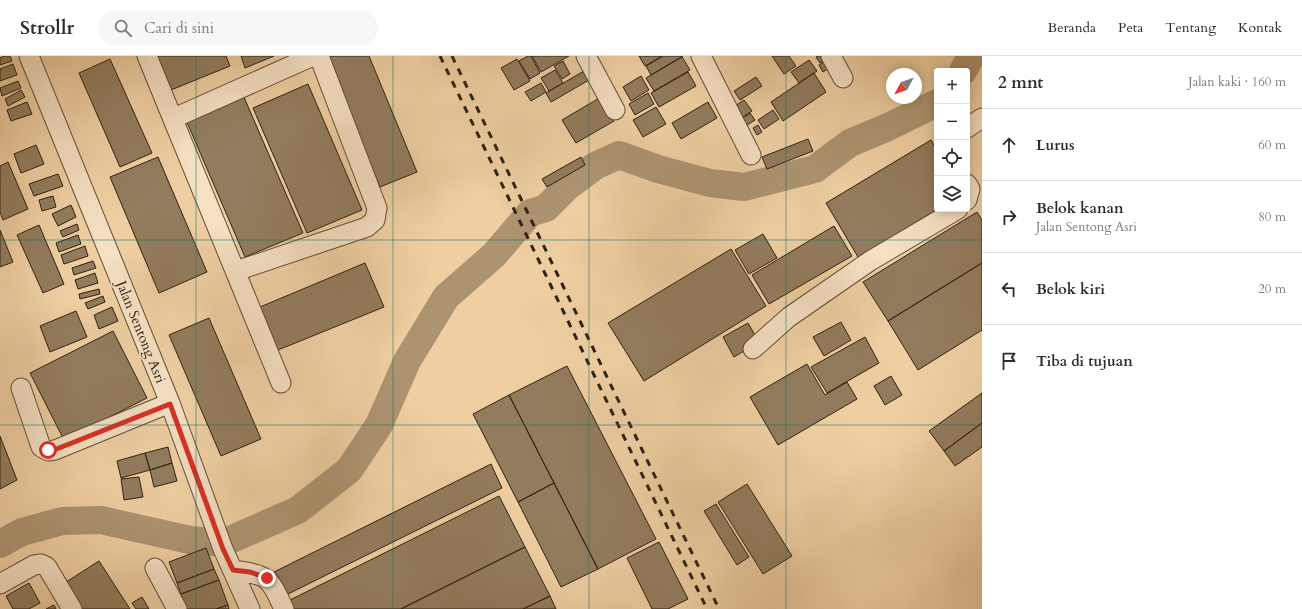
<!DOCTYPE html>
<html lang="id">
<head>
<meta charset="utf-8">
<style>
	:root { --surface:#fff; --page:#f7f7f7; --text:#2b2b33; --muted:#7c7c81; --line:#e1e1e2 }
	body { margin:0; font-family:Cardo,serif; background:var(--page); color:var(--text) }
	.controls { position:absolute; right:12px; top:12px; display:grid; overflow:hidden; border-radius:4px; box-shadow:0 2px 10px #0003 }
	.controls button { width:36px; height:36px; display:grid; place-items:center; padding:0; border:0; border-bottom:1px solid var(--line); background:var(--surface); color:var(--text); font:20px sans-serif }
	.compass { position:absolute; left:886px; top:12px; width:36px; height:36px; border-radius:50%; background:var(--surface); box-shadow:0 2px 10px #0003; rotate:229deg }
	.stop { position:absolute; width:12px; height:12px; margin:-9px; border:3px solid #d93025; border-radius:50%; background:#fff }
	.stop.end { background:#d93025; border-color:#fff; box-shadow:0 1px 4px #0008 }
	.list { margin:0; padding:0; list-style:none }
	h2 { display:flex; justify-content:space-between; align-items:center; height:52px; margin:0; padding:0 16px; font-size:17px }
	h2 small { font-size:13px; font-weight:400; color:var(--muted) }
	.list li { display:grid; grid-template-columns:26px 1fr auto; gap:12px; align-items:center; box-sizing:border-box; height:72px; padding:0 16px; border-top:1px solid var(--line) }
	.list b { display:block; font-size:15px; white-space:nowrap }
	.list p { margin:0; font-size:13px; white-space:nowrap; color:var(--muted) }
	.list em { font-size:13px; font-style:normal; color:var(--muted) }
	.icon { flex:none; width:22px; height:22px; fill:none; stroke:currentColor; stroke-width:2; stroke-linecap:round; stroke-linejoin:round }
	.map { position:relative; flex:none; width:982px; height:553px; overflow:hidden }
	header { display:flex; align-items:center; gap:24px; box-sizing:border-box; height:56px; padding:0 20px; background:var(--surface); border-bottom:1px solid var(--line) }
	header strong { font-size:19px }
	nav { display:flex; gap:22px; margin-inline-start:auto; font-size:14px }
	.search { width:280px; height:36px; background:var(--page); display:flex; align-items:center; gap:10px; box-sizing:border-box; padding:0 14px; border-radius:22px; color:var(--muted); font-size:15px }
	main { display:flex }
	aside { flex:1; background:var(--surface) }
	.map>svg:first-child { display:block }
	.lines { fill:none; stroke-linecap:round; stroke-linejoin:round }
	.river { stroke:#ad9471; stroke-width:28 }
	.building { fill:#927c5d; stroke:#2d2213 }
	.minor-casing { stroke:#5e4d37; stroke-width:21 }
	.minor { stroke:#f5e0c3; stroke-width:19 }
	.rail { stroke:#2d2213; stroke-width:3; stroke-dasharray:7 7; stroke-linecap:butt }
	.route { stroke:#d93025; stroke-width:5 }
	.grid { fill:none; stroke:#0f766e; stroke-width:1; stroke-opacity:0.55 }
	.labels { text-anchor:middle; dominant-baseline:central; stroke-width:3.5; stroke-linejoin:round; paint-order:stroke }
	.street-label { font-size:14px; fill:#2d2213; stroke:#f5e0c3 }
</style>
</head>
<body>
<header>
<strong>Strollr</strong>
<div class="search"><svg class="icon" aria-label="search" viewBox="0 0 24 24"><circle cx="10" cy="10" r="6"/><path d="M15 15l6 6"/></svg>Cari di sini</div>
<nav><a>Beranda</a><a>Peta</a><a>Tentang</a><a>Kontak</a></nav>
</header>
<main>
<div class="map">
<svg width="982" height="553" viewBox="0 0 982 553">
	<rect width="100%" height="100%" fill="#efcfa2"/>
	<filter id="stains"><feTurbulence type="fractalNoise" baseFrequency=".005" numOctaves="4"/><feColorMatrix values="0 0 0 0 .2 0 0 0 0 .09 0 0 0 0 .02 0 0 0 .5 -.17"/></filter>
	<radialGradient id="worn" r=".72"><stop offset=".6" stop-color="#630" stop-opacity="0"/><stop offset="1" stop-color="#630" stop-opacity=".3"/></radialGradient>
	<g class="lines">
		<path class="river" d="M963 15 971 0
			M0 488 22 476 62 465 101 464 190 484 223 487 298 454 349 414 379 369 407 305 446 241 494 199 530 157 546 152 567 131 595 110 619 99 658 113 710 127 744 131 815 113 850 87 888 71 937 47"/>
	</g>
	<path class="building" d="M4 0H10L12 5 0 9V2Z
		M157 0H226L230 10 171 34Z
		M241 0H274L245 12Z
		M325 0H369L417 116 380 131Z
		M528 0H531L540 17 530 23 519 5Z
		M532 0H569L541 16Z
		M639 0H662L645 10Z
		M663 0H683L651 19 646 10Z
		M772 0H789L796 10 784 18Z
		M818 0H829L830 1 820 7 816 1Z
		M682 1 690 14 654 35 646 22Z
		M110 3 152 97 120 111 79 17Z
		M517 3 530 25 514 34 501 12Z
		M828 3 833 9 823 16 819 9Z
		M809 4 817 15 799 27 791 16Z
		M563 5 570 18 562 23 554 10Z
		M13 8 17 19 0 25V13Z
		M555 14 563 27 549 35 541 22Z
		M584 15 589 24 551 46 546 37Z
		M688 16 696 30 659 51 651 37Z
		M814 17 826 36 783 65 771 46Z
		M641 20 649 34 631 45 623 31Z
		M756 21 762 30 740 44 734 35Z
		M18 25 21 32 2 40 0 32Z
		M541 27 546 36 531 45 525 36Z
		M308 28 362 154 307 177 253 52Z
		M21 34 25 41 8 50 5 43Z
		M648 37 654 48 635 59 629 48Z
		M243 39 303 177 245 201 186 64Z
		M601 41 614 65 576 87 562 64Z
		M744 44 752 55 736 65 729 54Z
		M27 46 32 58 11 65 7 54Z
		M708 46 717 62 681 83 672 67Z
		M656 51 666 68 643 81 633 64Z
		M773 54 779 63 764 73 758 64Z
		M750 57 755 64 741 73 736 67Z
		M758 69 762 76 757 79 753 72Z
		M808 83 813 95 767 113 762 101Z
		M931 84 937 94 938 153 858 201 826 147Z
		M36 89 44 108 21 117 14 98Z
		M158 101 207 216 159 237 110 121Z
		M581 101 585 109 547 131 542 123Z
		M8 106 28 153 3 164 0 156V110Z
		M58 118 63 130 34 140 29 128Z
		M53 140 56 151 42 155 39 144Z
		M71 149 76 161 58 170 52 158Z
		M977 156 982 164V207L888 265 863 226Z
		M77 168 79 174 63 181 60 175Z
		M39 169 64 228 43 237 17 179Z
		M834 170 852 200 769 248 752 219Z
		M0 174 13 206 0 211Z
		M763 178 777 202 749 218 735 194Z
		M78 179 81 188 59 196 56 187Z
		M85 190 88 200 64 208 61 199Z
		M731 193 766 250 644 325 608 267Z
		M93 205 96 212 74 219 72 212Z
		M365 207 384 251 278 294 260 251Z
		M982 207V274L918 314 888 265Z
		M95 217 98 227 78 233 75 224Z
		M99 233 100 238 80 243 79 238Z
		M103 240 105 246 88 253 85 247Z
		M112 251 118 265 99 273 94 259Z
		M76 255 87 281 50 296 40 270Z
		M209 262 261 383 221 400 169 279Z
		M841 266 851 284 824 300 813 281Z
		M748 267 759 286 734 301 723 281Z
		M113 275 147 342 64 384 30 317Z
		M865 281 879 307 827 337 811 311Z
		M807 308 825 339 847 326 857 343 778 389 750 341Z
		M567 310 656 483 598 513 509 339Z
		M891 320 902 339 885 349 874 330Z
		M982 337V367L944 395 929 375Z
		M509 339 554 427 518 446 473 358Z
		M982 367V391L955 410 944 395Z
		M0 380 17 424 0 433Z
		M168 391 172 407 150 414 145 397Z
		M145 397 150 414 121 422 117 405Z
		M172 407 177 425 154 431 150 414Z
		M491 408 502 432 286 539 274 516Z
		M139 421 143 441 124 444 121 423Z
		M554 427 598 513 561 531 518 446Z
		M747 428 792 500 763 518 718 446Z
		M499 440 525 491 401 553H287L284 547Z
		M716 448 749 501 737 509 704 455Z
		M659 486 688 543 668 553H652L627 502Z
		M525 491 550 540 523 553H401Z
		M206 492 214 513 177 527 169 506Z
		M99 505 130 553H79L63 528Z
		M214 513 219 524 181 538 177 527Z
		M219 524 228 549 216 553H186L181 538Z
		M29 527 40 547 29 553H13L6 540Z
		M550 540 556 553H523Z
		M142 541 149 553H136L132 547Z
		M54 549 56 553H46Z
		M228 549 229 553H216Z"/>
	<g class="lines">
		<g class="minor-casing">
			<path id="minor" d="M29 0 170 347 223 493 250 553
				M147 0 281 327
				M586 0 615 54
				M701 0 751 99
				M831 0 843 22
				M174 62 313 0
				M967 72 982 62
				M967 128 970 133 967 144
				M236 215 367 171 375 164 377 152 319 0
				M753 293 789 261 870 205 958 153
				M21 332 41 391 48 395 55 394 170 347
				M155 512 177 553
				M233 514C269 519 269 521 284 553
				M0 528 34 509 41 508 47 511 72 553"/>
		</g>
		<use href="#minor" class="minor"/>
		<path class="rail" d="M440 0 707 553
			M452 0 719 553"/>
	</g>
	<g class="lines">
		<path class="route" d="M48 394H54L170 348 223 493 233 514 250 516 267 522"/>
	</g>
	<path class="grid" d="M196 0V553M393 0V553M589 0V553M786 0V553M0 184H982M0 369H982"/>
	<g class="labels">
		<g class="street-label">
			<text transform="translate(141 276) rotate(68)">Jalan Sentong Asri</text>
		</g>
	</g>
	<rect width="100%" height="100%" filter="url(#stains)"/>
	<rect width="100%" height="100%" fill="url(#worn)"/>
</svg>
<div class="controls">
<button>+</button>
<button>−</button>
<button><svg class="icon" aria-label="locate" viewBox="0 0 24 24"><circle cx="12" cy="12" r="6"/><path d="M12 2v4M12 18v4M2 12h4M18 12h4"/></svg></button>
<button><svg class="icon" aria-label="layers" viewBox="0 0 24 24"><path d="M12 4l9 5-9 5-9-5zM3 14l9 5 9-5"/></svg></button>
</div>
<svg class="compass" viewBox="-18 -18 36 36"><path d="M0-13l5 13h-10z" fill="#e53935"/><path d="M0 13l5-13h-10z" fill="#7c7c81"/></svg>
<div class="stop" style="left:48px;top:394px"></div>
<div class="stop end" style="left:267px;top:522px"></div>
</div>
<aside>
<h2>2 mnt<small>Jalan kaki · 160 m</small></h2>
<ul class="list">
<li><svg class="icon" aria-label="ahead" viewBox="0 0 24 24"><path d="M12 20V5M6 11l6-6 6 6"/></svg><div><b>Lurus</b></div><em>60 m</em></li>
<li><svg class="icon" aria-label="right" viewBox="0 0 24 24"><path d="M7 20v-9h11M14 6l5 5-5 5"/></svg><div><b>Belok kanan</b><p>Jalan Sentong Asri</p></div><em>80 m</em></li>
<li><svg class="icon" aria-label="left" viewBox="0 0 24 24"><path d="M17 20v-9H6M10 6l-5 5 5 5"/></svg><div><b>Belok kiri</b></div><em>20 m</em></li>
<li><svg class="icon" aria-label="arrive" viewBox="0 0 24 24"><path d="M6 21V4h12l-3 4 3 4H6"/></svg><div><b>Tiba di tujuan</b></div></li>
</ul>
</aside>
</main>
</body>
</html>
